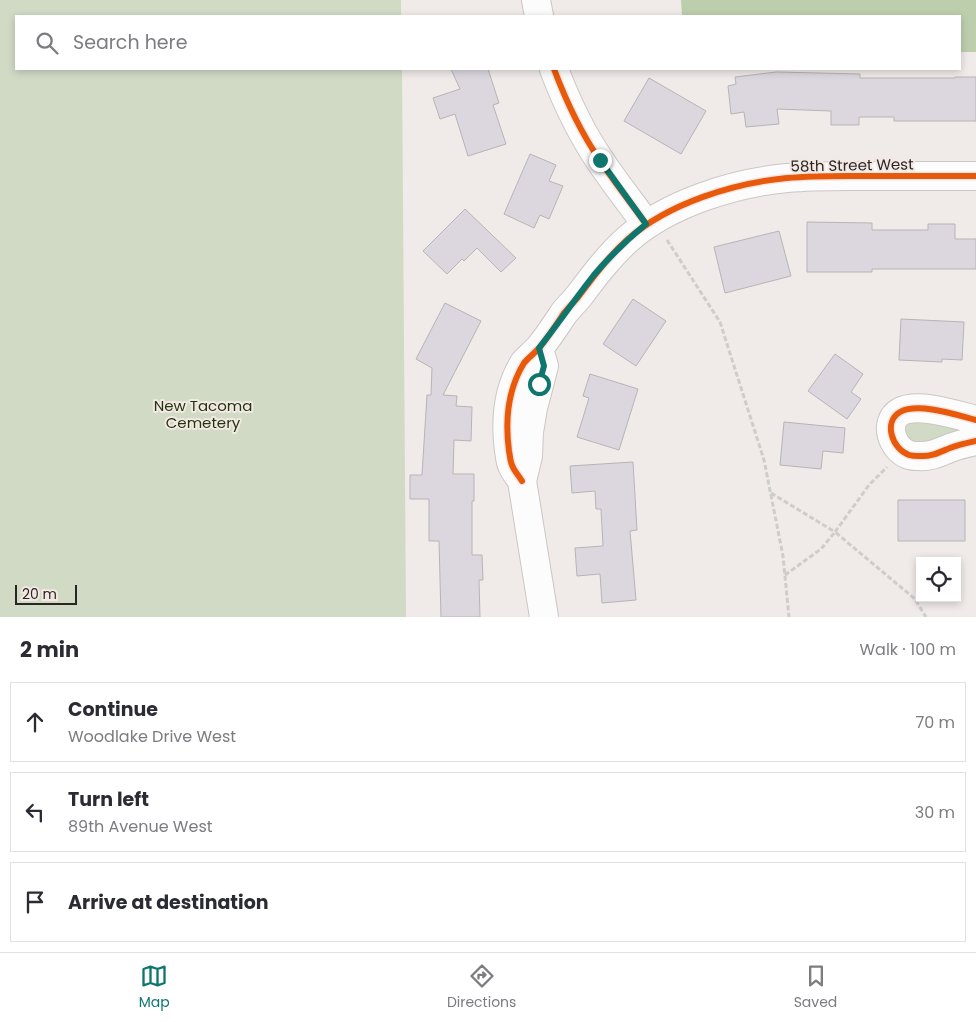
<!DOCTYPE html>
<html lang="en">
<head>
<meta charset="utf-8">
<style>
	:root { --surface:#fff; --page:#f7f7f7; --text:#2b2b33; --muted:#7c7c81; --line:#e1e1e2; --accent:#0f766e }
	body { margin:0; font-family:Poppins,sans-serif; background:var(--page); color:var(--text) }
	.controls { position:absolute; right:15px; bottom:15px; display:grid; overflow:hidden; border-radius:0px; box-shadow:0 2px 8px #0003 }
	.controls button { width:45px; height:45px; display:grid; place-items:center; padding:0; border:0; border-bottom:1px solid var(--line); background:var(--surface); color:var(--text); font:25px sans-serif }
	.scale { position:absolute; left:15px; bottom:12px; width:62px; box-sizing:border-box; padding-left:5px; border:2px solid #2a2624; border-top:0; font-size:14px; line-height:18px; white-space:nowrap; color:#2a2624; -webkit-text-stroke:4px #f4e8e4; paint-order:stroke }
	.stop { position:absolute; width:15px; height:15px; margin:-11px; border:4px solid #0f766e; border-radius:50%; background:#fff }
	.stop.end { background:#0f766e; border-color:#fff; box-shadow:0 1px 5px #0008 }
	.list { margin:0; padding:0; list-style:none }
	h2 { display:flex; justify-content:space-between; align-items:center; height:65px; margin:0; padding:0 20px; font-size:21px }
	h2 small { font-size:16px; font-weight:400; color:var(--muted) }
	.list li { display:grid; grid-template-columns:32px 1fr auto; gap:15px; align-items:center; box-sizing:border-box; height:80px; margin:0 10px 10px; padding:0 10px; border:1px solid var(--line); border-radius:0px }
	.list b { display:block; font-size:19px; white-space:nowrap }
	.list p { margin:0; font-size:16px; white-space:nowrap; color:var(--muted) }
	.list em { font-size:16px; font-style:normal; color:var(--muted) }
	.icon { flex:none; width:28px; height:28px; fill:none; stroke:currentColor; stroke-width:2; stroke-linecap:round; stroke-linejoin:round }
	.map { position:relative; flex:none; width:976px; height:617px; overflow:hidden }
	.search { position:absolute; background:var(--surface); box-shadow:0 2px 8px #0003; left:15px; right:15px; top:15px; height:55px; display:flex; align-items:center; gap:12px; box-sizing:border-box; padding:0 18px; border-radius:0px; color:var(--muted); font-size:19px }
	.sheet { height:335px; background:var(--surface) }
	nav { display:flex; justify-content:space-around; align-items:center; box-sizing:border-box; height:70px; border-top:1px solid var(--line); background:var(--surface); font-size:14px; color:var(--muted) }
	nav a { display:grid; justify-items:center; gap:2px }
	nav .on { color:var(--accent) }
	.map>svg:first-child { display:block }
	.green { fill:#d0dac5 }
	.forest { fill:#bdcead }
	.building { fill:#dcd7df; stroke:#b7b4b5 }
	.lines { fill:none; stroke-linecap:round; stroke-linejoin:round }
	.minor-casing { stroke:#cbc7c5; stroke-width:30 }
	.path { stroke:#cecccc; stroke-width:3; stroke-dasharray:5 2.5; stroke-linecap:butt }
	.minor { stroke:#fdfcfc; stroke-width:28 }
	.cycleway-casing { stroke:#f4e8e4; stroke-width:9 }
	.cycleway { stroke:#e8590c; stroke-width:6 }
	.route { stroke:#0f766e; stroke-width:6 }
	.labels { text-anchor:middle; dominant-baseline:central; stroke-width:4; stroke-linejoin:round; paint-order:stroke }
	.street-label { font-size:15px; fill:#2a2624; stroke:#f4e8e4 }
	.park-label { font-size:15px; fill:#20370e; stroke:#f4e8e4 }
</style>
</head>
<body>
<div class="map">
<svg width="976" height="617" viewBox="0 0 976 617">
	<rect width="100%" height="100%" fill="#f0eae8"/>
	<path class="green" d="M0 0H401V16H16V69H402L406 617H0Z
		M917 420 976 426 934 444H913L907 440 906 433V427L911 422Z"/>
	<path class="forest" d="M681 0H976V52H960V16H682Z"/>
	<path class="building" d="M451 69H488L499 103 493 105 506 144 468 156 455 114 440 119 433 98 460 89Z
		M776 72 860 74V78H955V77H976V121H894V117H859V125H831V111L777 109 779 124 746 127 744 112 731 114 728 86 736 84 735 77Z
		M649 78 706 111 681 154 624 121Z
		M530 154 556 165 549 181 563 186 549 219 540 215 534 228 504 214Z
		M465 209 516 258 501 272 477 248 464 261 462 259 447 274 423 251Z
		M807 222 872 223V230H928V224H955V239H976V269H872V272H807Z
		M779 231 791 276 725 293 714 247Z
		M633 299 666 321 636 366 603 344Z
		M445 303 481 321 443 395 457 396 456 406 472 407 471 441 454 440 453 474H474V501H472V555H482L483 580H479L480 617H441L439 541H429V499H410V475H422L427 395H431L432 368 416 359Z
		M901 319 964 322 962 360 942 359V362L899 360Z
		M835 354 863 374 851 392 861 399 847 419 808 391Z
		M590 374 638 389 619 450 577 437 589 398 583 396Z
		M784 422 845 428 843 453 823 451 821 469 780 465Z
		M633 462 637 530 630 531 636 600 602 603 600 574 577 576 575 548 603 546 601 509H596L595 491 572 493 570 466Z
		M898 500H965V541H898Z"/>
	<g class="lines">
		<g class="minor-casing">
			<path id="minor" d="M536 0 539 16
				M554 69C566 101 581 133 601 162 615 183 631 203 646 224
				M539 349 544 366 533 408 529 432 528 456 522 481 544 617
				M976 420C957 415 918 402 900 412 883 422 892 449 909 455 912 456 917 456 920 456 931 457 940 452 950 448 958 445 967 443 976 441
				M522 481C519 476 514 471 512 465 510 461 510 455 509 451 505 421 508 389 524 363 529 357 535 353 540 347 549 336 556 325 564 313 569 307 574 302 579 296 594 276 609 256 628 239 669 203 734 183 787 178 818 175 848 176 878 176 911 176 943 176 976 176"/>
		</g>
		<path class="path" d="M667 240 720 322 764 460 783 556 789 617
			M771 493 835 532 869 485 887 467
			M785 575 821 549 835 532 915 599 926 617"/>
		<use href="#minor" class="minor"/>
		<g class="cycleway-casing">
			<path id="cycleway" d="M554 69C566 101 581 133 601 162 615 183 631 203 646 224
				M976 420C957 415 918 402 900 412 883 422 892 449 909 455 912 456 917 456 920 456 931 457 940 452 950 448 958 445 967 443 976 441
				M522 481C519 476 514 471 512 465 510 461 510 455 509 451 505 421 508 389 524 363 529 357 535 353 540 347 549 336 556 325 564 313 569 307 574 302 579 296 594 276 609 256 628 239 669 203 734 183 787 178 818 175 848 176 878 176 911 176 943 176 976 176"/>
		</g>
		<use href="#cycleway" class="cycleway"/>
	</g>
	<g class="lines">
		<path class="route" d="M539 384 544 366 539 348C558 324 575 299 594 275 610 256 628 239 646 224L600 160"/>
	</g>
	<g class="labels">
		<g class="street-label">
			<text transform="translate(852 165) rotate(-1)">58th Street West</text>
		</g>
		<g class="park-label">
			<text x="203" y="405">New Tacoma<tspan x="203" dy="17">Cemetery</tspan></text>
		</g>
	</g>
</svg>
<div class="controls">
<button><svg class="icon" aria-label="locate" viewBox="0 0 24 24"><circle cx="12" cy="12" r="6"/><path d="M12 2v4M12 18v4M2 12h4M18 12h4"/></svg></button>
</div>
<div class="scale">20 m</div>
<div class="stop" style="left:539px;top:384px"></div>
<div class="stop end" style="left:600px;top:160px"></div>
<div class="search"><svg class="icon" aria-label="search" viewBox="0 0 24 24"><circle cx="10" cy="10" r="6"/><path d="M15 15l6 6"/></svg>Search here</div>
</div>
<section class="sheet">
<h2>2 min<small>Walk · 100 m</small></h2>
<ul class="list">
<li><svg class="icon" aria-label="ahead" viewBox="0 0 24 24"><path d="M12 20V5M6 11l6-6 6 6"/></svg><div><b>Continue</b><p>Woodlake Drive West</p></div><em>70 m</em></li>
<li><svg class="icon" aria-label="left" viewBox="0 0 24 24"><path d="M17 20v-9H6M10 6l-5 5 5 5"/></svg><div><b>Turn left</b><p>89th Avenue West</p></div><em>30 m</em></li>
<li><svg class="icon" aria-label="arrive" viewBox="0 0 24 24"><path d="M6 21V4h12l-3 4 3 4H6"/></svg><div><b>Arrive at destination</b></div></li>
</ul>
</section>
<nav>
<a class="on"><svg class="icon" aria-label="map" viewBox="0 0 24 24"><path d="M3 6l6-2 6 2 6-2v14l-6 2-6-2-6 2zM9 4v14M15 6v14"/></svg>Map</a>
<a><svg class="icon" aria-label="directions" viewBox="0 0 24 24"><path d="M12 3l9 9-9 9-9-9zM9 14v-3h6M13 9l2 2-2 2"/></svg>Directions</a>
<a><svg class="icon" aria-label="saved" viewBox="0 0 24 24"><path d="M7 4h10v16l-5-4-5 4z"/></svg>Saved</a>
</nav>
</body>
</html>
